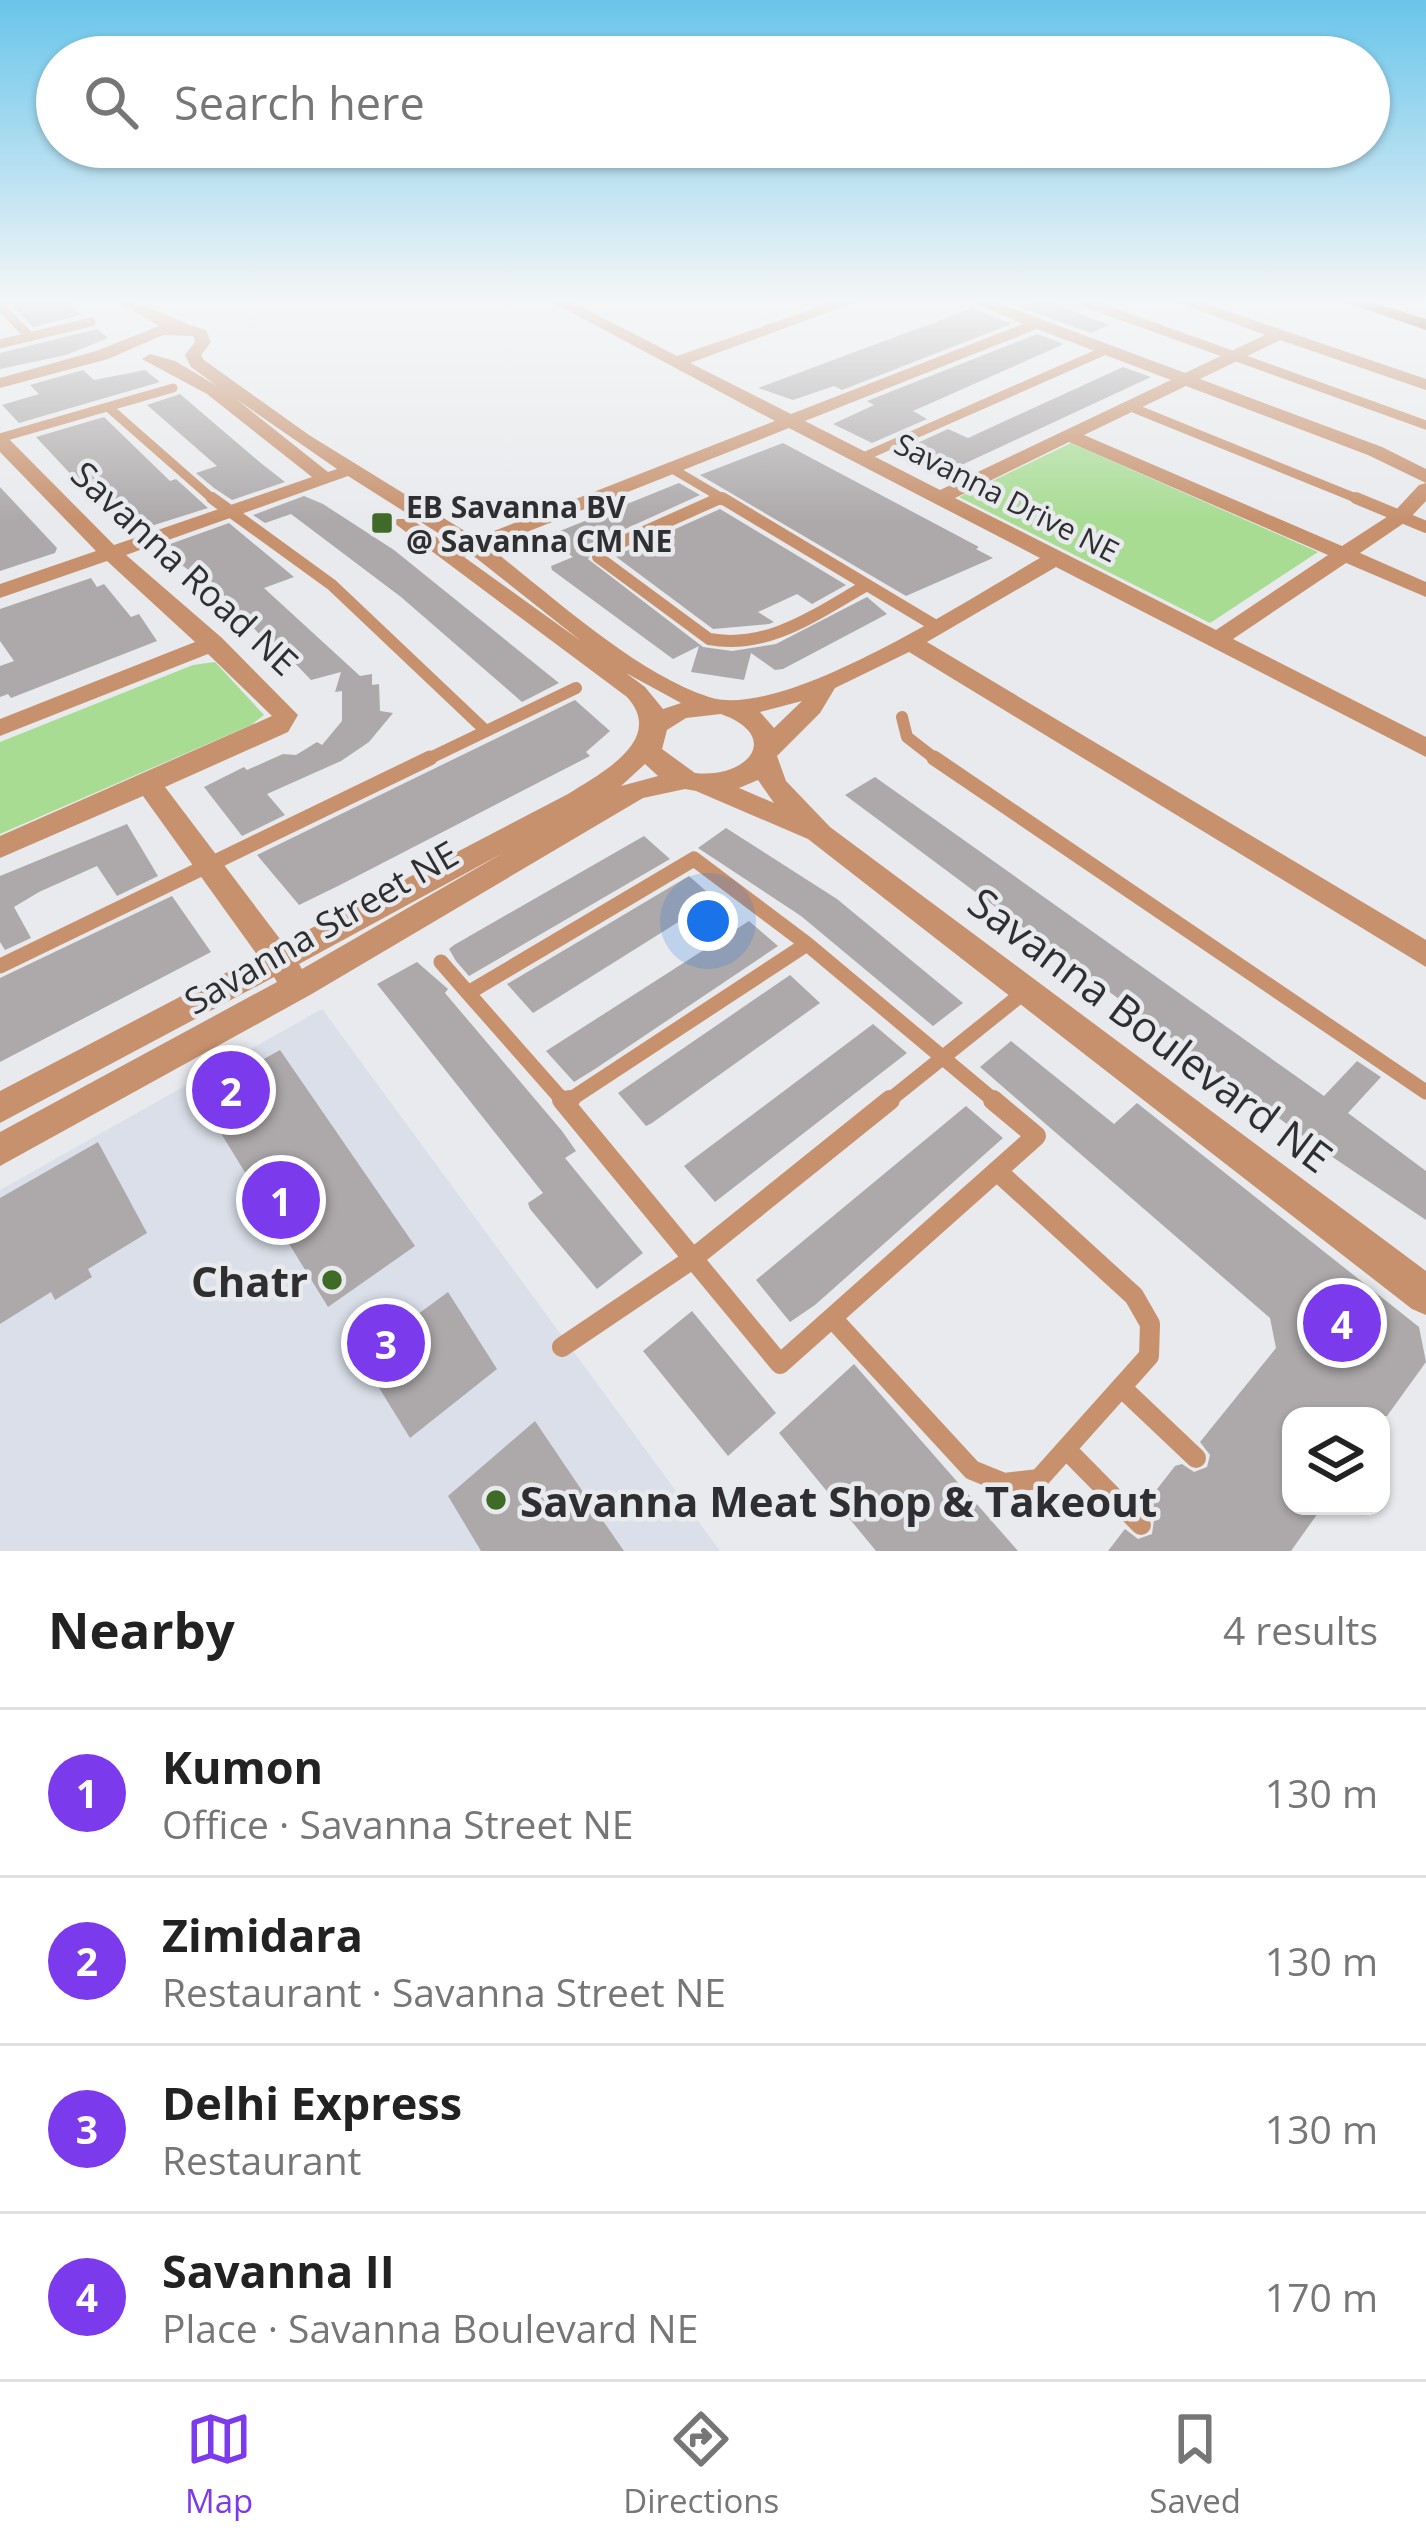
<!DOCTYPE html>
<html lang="en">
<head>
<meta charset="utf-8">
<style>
	:root { --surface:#fff; --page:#f2f2f2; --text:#222; --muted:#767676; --line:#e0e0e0; --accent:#7c3aed }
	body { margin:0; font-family:"Open Sans",sans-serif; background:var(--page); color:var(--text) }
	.controls { position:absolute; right:36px; bottom:36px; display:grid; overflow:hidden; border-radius:24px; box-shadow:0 3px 9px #0004 }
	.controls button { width:108px; height:108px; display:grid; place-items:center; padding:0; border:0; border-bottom:3px solid var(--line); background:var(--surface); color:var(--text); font:60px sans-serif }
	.you { position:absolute; left:708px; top:921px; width:42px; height:42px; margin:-30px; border:9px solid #fff; border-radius:50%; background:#1a73e8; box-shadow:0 0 0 18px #1a73e833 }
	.badge { display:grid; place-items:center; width:78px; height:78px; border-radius:50%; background:var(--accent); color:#fff; font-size:39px; font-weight:700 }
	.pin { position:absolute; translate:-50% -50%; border:6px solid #fff; box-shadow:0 3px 12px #0006 }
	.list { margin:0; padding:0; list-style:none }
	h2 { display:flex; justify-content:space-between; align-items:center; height:156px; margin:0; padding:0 48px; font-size:51px }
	h2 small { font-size:39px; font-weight:400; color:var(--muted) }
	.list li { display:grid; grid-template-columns:78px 1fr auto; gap:36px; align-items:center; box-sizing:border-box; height:168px; padding:0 48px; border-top:3px solid var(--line) }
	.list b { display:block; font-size:45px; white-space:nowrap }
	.list p { margin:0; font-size:39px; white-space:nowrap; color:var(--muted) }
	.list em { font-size:39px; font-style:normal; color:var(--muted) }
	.icon { flex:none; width:66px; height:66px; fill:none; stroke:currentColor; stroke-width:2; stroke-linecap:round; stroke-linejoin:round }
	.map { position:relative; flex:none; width:1426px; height:1551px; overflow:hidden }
	.search { position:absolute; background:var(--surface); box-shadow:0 3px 9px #0004; left:36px; right:36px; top:36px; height:132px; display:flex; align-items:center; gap:30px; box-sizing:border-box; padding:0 42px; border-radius:66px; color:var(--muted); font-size:45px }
	.sheet { height:828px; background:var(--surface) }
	nav { display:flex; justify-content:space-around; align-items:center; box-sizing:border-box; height:168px; border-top:3px solid var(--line); background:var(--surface); font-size:33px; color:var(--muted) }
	nav a { display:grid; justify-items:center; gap:6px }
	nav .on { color:var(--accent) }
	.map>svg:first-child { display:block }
	.built { fill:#dadfe9 }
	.green { fill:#a8dc93 }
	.building { fill:#ada9aa }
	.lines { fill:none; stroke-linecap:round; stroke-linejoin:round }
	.service-far3 { stroke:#c7916d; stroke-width:9 }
	.service-far2 { stroke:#c7916d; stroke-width:12 }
	.service-far1 { stroke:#c7916d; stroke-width:15 }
	.service { stroke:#c7916d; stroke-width:20 }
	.minor { fill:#c7916d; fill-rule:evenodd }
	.primary { fill:#895028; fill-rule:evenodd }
	.poi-dot { fill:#406a27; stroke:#e8eaed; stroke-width:4.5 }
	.labels { text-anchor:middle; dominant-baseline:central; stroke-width:9; stroke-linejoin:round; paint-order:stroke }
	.far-street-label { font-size:30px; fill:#2f2f31; stroke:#e8eaed }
	.far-poi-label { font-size:30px; font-weight:bold; fill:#2f2f31; stroke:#e8eaed; text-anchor:start }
	.street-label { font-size:36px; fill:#2f2f31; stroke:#e8eaed }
	.near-street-label { font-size:42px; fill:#2f2f31; stroke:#e8eaed }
	.near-poi-label { font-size:42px; font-weight:bold; fill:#2f2f31; stroke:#e8eaed; text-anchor:end }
</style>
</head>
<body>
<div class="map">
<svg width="1426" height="1551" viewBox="0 0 1426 1551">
	<rect width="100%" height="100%" fill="#e8eaed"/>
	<path class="built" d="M322 1009 720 1551H0V1190Z"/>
	<path class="green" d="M1071 443 1318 552 1210 623 959 497Z
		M215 662 264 715 251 725 0 834V742L193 665Z"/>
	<path class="building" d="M9 302H66L81 315 33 327Z
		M1036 302H1049L1109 325 1091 333 1023 308Z
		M973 308 1011 324 842 390 834 386 793 400 758 388Z
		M97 329 108 338 66 355 0 369V353Z
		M1037 334 1064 344 913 411 927 419 872 443 833 424 874 405 867 401Z
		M1123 367 1151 377 938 476 893 454 948 429 968 438Z
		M83 370 94 380 145 370 160 382 19 423 2 405 39 394 30 385Z
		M180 394 262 464 285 482 232 500 214 488 196 473 217 466 147 405Z
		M104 417 170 481 176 479 208 508 132 532 106 512 36 437Z
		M783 443 979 547 976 549 993 558 906 596 700 475Z
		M679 483 700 495 601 540 588 559 703 647 732 651 776 644 867 597 887 614 783 669 775 670 751 653 744 680 691 672 699 646 673 659 552 570 551 566 573 557 545 537Z
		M0 487 57 548 55 553 0 571Z
		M304 496 323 504 394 550 559 683 522 702 401 597 291 514 265 523 253 515Z
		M720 509 846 585 812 604 797 594 758 612 774 622 769 624 713 629 615 556Z
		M229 523 294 577 264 588 360 676 372 674V685L379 684 380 711 393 713 369 742 341 761 267 794 285 815 242 836 204 787 244 767 247 770 283 754 296 755 317 742 322 745 342 721V691L335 692 341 672 311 680 286 654 273 650 230 601 159 548Z
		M91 578 97 587 104 584 131 617 139 614 157 641 11 698 8 694 0 697V666L14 661 0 641V609Z
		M575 700 610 731 586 752 590 756 340 885 299 905 257 855Z
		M875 777 1324 1096 1357 1061 1381 1077 1348 1113 1426 1171V1220L1319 1148 845 795Z
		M127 824 158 876 117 896 97 866 39 892 14 907 31 938 5 950 0 942V876Z
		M726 828 837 899 963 1003 933 1026 801 916 698 848Z
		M644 836 670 859 469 976 456 961 449 949 454 945Z
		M689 876 715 899 554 1000 533 1013 507 984Z
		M172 896 211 952 0 1062V978Z
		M749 921 778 946 595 1069 574 1082 546 1051Z
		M417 962 448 989 445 993 562 1131 576 1151 565 1158 643 1253 597 1289 530 1209 528 1203 543 1193 377 984Z
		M790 975 820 1003 652 1123 646 1126 618 1093Z
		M873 1024 907 1053 715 1202 684 1166Z
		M1011 1041 1114 1124 1137 1103 1419 1327 1426 1362 1387 1416H1291V1506H1323L1291 1551H1108L1125 1529 1138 1539 1152 1534 1154 1520 1143 1507 1175 1466 1182 1464 1194 1472 1207 1467 1210 1455 1200 1442 1276 1348 1270 1318 980 1067Z
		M280 1050 415 1246 328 1307 198 1096Z
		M966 1106 1003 1138 815 1305 790 1322 756 1280Z
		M98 1142 147 1233 88 1269 92 1277 55 1300 51 1292 0 1324V1198Z
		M448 1292 497 1369 410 1438 360 1357Z
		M692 1311 776 1413 728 1456 643 1351Z
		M854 1364 1018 1551H876L779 1433Z
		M535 1421 585 1495 624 1551H481L448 1496Z"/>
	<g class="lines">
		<path class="service-far3" d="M1084 302 1426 425
			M0 306 30 337
			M0 344 91 322
			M108 407 215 501
			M1131 407 1363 501
			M0 438 173 388
			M861 458 1106 350
			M671 468 727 501
			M713 501 721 498"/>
		<path class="service-far2" d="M212 498 332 585 486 731
			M720 498 606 549 598 557 709 639C769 650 817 613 867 585
			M722 498 934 625
			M1356 498 1426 527
			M902 717 907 737 938 761
			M424 761 576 688"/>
		<path class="service-far1" d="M934 758 1426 1092
			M441 962 468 993
			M0 966 430 758
			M565 1103 468 993 694 859 807 944 997 1103
			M565 1103 807 944
			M886 1103 1027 990"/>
		<path class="service" d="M562 1100 780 1364 1036 1136 993 1100
			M565 1103 570 1100
			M832 1318 972 1470 1004 1483 1039 1479 1149 1356 1150 1324 1134 1296 997 1171
			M562 1347 691 1260 890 1100
			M1121 1387 1196 1458
			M1066 1449 1141 1525"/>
		<path class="minor" d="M119 302C148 302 176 322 206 330L211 342 201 355 204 360 309 435 476 538 775 421 552 302H572L677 356 833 302H856L690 363 791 414 1023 324 973 302H995L1185 373 1265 335 1177 302H1200L1426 379V390L1280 340 1200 379 1382 447 1426 469V483L1368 455 1186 386 1084 435 1342 546 1393 513 1419 485 1426 483V501L1407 521 1360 553 1426 582V597L1346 563 1233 639 1426 737V757L1056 567 927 642 1426 940V967L909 652 835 688 820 713 777 756 786 781 830 827 1426 1271V1315L1412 1309 808 839 696 791 685 789 643 798 310 995 0 1166V1132L277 982 274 977 0 1123V1091L258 956 143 796 0 858V836L272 716 208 654 0 736V719L195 642 107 561 0 598V584L96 551 0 452V435L7 437 114 545 312 477 207 394 142 359 150 354 175 361 217 386 191 367 185 355 195 342 193 336 163 335 108 359 0 388V378L96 351 159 326ZM1037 329 1171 380 940 490 805 421ZM236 399 337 469 328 472ZM789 428 1040 558C972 597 782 722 709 697 635 673 551 595 489 547ZM1069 442 1328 555 1216 630 955 498ZM348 476 457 545 452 548 411 519H397L394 523 627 697C666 740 601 773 568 794L283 943 165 787 288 732 298 715 222 638 126 555ZM471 554 581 641 464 557ZM626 673 681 703 663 709 645 687ZM802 701 774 728 760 712ZM721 714C784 737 746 779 695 773L662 749 667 730 686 718ZM645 764 658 776 621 786ZM758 780 774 803 739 788ZM503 853 302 969 299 964Z"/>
		<path class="primary" d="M1345 302H1372L1426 319V330Z"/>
	</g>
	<linearGradient id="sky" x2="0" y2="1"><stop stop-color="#69c5ea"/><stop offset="0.58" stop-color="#f5f6f7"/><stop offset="1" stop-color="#f5f6f7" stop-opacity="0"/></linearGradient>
	<rect width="1426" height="520" fill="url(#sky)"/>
	<g class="poi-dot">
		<rect x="370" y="511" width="24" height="24" rx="6"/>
		<circle cx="332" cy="1280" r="12"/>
		<circle cx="496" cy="1500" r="12"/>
	</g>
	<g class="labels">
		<g class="far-street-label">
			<text transform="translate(1007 497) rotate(27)">Savanna Drive NE</text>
		</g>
		<g class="far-poi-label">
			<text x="406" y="506">EB Savanna BV<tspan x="406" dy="34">@ Savanna CM NE</tspan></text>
		</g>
		<g class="street-label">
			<text transform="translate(185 568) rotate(43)">Savanna Road NE</text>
			<text transform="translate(321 927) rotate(-30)">Savanna Street NE</text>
		</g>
		<g class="near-street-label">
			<text transform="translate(1151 1029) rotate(37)">Savanna Boulevard NE</text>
		</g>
		<g class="near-poi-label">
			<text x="308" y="1280">Chatr</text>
			<text x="520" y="1500" text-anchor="start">Savanna Meat Shop &amp; Takeout</text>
		</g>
	</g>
</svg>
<div class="controls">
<button><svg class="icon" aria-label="layers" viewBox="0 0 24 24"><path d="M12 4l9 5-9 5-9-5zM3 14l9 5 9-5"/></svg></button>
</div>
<div class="you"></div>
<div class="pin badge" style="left:281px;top:1200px">1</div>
<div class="pin badge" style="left:231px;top:1090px">2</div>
<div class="pin badge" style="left:386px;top:1343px">3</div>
<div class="pin badge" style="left:1342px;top:1323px">4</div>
<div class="search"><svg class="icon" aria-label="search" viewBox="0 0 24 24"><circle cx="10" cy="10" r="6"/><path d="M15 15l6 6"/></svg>Search here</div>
</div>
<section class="sheet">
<h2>Nearby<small>4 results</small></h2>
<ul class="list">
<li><span class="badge">1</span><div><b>Kumon</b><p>Office · Savanna Street NE</p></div><em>130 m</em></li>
<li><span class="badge">2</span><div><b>Zimidara</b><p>Restaurant · Savanna Street NE</p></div><em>130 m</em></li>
<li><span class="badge">3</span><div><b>Delhi Express</b><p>Restaurant</p></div><em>130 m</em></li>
<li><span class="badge">4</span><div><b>Savanna II</b><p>Place · Savanna Boulevard NE</p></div><em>170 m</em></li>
</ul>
</section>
<nav>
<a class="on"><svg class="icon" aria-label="map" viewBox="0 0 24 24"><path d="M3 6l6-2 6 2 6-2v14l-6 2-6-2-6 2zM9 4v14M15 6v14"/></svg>Map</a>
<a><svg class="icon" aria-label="directions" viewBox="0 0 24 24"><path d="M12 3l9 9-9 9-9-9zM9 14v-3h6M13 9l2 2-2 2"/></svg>Directions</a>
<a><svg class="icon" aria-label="saved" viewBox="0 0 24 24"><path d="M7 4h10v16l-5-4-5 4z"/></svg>Saved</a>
</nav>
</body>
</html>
